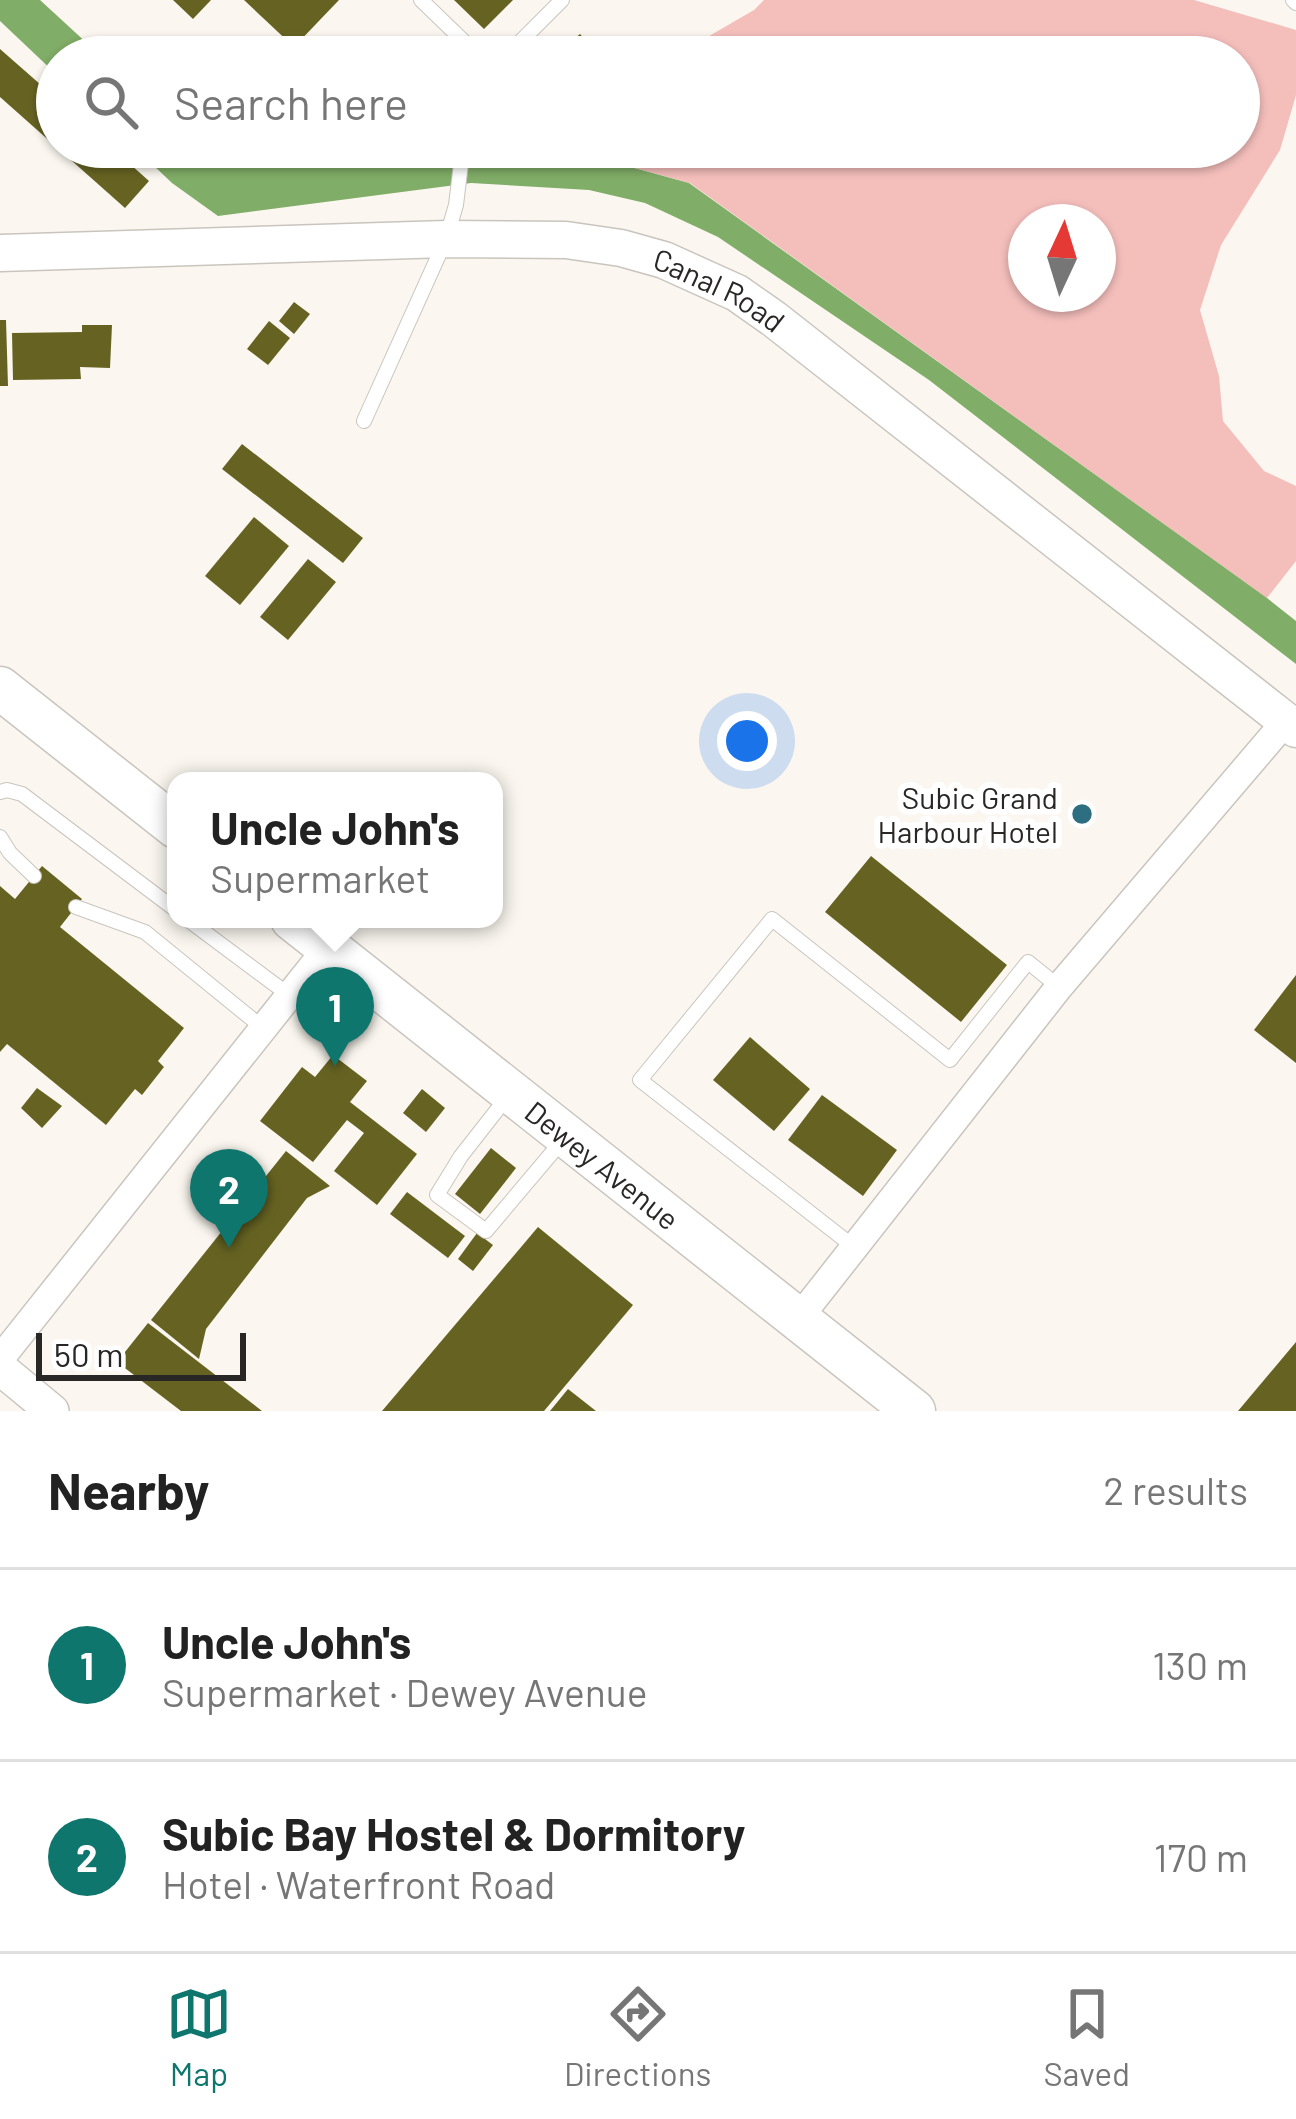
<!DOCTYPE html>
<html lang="en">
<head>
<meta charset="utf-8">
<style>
	:root { --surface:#fff; --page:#f2f2f2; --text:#222; --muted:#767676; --line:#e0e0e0; --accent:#0f766e }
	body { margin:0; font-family:Barlow,sans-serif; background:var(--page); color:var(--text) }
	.compass { position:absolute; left:1008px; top:204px; width:108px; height:108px; border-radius:50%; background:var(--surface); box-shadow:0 3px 9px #0004; rotate:4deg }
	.scale { position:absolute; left:36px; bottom:30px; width:210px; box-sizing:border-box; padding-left:12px; border:6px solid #292725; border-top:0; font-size:33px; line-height:42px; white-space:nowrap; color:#292725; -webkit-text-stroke:9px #fff; paint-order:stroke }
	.you { position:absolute; left:747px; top:741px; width:42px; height:42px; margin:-30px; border:9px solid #fff; border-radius:50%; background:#1a73e8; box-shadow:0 0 0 18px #1a73e833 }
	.badge { display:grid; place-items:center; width:78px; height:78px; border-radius:50%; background:var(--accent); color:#fff; font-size:39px; font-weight:700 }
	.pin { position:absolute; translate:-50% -99px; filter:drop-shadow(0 3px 6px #0008) }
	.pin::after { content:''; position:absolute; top:63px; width:42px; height:36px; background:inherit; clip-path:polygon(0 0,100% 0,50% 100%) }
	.popup { position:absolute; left:167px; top:772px; width:336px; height:156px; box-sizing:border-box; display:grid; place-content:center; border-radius:24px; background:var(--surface); filter:drop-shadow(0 3px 9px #0005); font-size:39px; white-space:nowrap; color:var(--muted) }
	.popup b { font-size:45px; color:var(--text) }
	.popup::after { content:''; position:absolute; left:50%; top:100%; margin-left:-24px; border:24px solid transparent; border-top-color:var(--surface) }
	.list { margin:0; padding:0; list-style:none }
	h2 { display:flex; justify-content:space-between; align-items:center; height:156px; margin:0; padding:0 48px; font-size:51px }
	h2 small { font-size:39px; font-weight:400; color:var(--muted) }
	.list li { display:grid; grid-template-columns:78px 1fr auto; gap:36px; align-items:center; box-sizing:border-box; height:192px; padding:0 48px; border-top:3px solid var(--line) }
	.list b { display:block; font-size:45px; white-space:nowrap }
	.list p { margin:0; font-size:39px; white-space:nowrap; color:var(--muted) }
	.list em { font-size:39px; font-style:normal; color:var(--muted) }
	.icon { flex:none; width:66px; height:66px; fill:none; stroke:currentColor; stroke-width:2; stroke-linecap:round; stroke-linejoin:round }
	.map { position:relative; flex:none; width:1296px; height:1411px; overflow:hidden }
	.search { position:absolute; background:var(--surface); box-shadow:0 3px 9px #0004; left:36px; right:36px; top:36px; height:132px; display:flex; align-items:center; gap:30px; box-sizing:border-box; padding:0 42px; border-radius:66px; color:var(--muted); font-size:45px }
	.sheet { height:540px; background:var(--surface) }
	nav { display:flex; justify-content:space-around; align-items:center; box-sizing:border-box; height:168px; border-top:3px solid var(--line); background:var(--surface); font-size:33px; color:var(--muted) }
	nav a { display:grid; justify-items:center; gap:6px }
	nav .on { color:var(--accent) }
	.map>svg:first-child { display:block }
	.green { fill:#f4bebb; fill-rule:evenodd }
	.water { fill:#80ad67 }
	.building { fill:#666322 }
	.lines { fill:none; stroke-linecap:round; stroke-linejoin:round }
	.service-casing { stroke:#c9c5be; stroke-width:16 }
	.minor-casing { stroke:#c9c5be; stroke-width:30 }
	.tertiary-casing { stroke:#c9c5be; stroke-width:36 }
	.secondary-casing { stroke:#c9c5be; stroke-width:39 }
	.primary-casing { stroke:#c9c5be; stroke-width:45 }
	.service { stroke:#fff; stroke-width:14 }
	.minor { stroke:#fff; stroke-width:27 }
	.tertiary { stroke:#fff; stroke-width:33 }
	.secondary { stroke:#fff; stroke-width:36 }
	.primary { stroke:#fff; stroke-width:42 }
	.poi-dot { fill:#2d6f81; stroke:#fff; stroke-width:4.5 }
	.labels { text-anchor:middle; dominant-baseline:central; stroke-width:12; stroke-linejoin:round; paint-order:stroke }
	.street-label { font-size:30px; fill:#292725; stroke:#fff }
	.poi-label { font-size:30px; fill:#292725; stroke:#fff; text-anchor:end }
</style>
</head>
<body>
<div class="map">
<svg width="1296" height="1411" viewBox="0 0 1296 1411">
	<rect width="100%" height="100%" fill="#fbf7f0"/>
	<path class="green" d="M764 0H1194L1296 30V95L1280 150 1221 245 1200 310 1219 376 1223 421 1264 471 1296 486V561L1267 598 690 183 572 151 570 147H1239V57H673L754 10ZM1026 222H1098V294H1026Z"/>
	<path class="water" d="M0 0H40L102 57H57V75L0 21Z
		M134 147H212L226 154 336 161 572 151 689 183 1267 598 1296 621V664L929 380 718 237 645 203 589 190 471 183 218 216 172 183Z"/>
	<path class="building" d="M173 0H211L193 19Z
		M244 0H339L294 47Z
		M454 0H513L484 29Z
		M580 34 600 57H553Z
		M0 49 57 99V147H111L149 181 125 208 0 97Z
		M294 302 310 314 294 334 279 321Z
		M0 320H6L8 386H0Z
		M269 321 290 338 268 365 247 349Z
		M82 325H112L110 368 80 367 81 379 13 380 12 333 82 332Z
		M242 444 363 538 343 563 222 469Z
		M254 517 289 546 240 605 205 576Z
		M308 559 336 582 288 640 260 617Z
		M871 856 1007 965 961 1022 825 912Z
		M42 866 82 899 60 927 184 1028 158 1061 164 1067 142 1095 135 1089 106 1125 7 1044 0 1052V886L15 899Z
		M1296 975V1063L1254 1030Z
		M750 1037 810 1089 774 1131 713 1080Z
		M333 1055 367 1081 350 1102 417 1154 377 1205 334 1171 364 1133 347 1120 313 1162 260 1121 302 1067 315 1077Z
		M37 1088 62 1106 42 1128 21 1108Z
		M422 1089 445 1108 426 1132 403 1113Z
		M822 1095 897 1150 863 1196 788 1140Z
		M491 1148 516 1168 480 1214 455 1194Z
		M286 1151 330 1186 307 1198 206 1329 199 1359 151 1320Z
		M407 1192 465 1236 448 1258 390 1214Z
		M538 1227 633 1305 544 1411H382Z
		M477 1233 493 1245 473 1271 458 1259Z
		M148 1323 262 1411H181L117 1362Z
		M1296 1342V1411H1238Z
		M568 1389 596 1411H550Z"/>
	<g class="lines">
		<g class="service-casing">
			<path id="service" d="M421 0 480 57
				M1293 0 1296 3
				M505 57 562 0
				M364 421 446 239 456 205 463 147
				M0 792 7 790 22 794 176 910
				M0 837 10 853 34 876
				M76 907 145 932 263 1028
				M187 919 289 995
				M508 1096 461 1156 437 1195 486 1231 562 1141
				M854 1247 640 1080 772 919 950 1060 1028 962 1059 987"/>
		</g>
		<g class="minor-casing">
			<path id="minor" d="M798 1319 1059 987 1286 721
				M0 1359 328 947"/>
		</g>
		<g class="tertiary-casing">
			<path id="tertiary" d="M0 1368 52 1411"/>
		</g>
		<g class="secondary-casing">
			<g id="secondary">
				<path id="s1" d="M0 253 446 239 566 240 621 248 664 260 737 293 774 319 1296 729"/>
			</g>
		</g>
		<g class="primary-casing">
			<g id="primary">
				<path d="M0 688 176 827"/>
				<path id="s2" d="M292 919 914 1411"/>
			</g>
		</g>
		<use href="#service" class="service"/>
		<use href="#minor" class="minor"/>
		<use href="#tertiary" class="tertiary"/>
		<use href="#secondary" class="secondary"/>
		<use href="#primary" class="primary"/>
	</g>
	<circle class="poi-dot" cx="1082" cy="814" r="12"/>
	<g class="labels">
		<g class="street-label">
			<text stroke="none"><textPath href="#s1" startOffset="729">Canal Road</textPath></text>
			<text stroke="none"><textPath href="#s2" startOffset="396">Dewey Avenue</textPath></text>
		</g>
		<g class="poi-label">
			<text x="1058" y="797">Subic Grand<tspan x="1058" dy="34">Harbour Hotel</tspan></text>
		</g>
	</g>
</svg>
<svg class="compass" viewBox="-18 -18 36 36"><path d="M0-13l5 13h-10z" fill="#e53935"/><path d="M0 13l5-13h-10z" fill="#767676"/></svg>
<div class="scale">50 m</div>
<div class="you"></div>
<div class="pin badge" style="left:335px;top:1066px">1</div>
<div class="popup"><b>Uncle John's</b>Supermarket</div>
<div class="pin badge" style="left:229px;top:1248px">2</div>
<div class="search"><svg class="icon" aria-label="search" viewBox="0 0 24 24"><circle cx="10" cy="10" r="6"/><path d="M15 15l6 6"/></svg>Search here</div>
</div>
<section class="sheet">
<h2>Nearby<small>2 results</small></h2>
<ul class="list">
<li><span class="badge">1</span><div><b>Uncle John's</b><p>Supermarket · Dewey Avenue</p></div><em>130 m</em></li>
<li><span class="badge">2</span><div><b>Subic Bay Hostel &amp; Dormitory</b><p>Hotel · Waterfront Road</p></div><em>170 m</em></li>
</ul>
</section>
<nav>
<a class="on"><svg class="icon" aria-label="map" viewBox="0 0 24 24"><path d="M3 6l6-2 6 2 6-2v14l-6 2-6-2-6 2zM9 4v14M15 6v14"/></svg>Map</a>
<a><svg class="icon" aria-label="directions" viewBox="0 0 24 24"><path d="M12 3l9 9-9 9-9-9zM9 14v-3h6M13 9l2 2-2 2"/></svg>Directions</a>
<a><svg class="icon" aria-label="saved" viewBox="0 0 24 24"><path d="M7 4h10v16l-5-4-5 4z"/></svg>Saved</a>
</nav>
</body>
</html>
